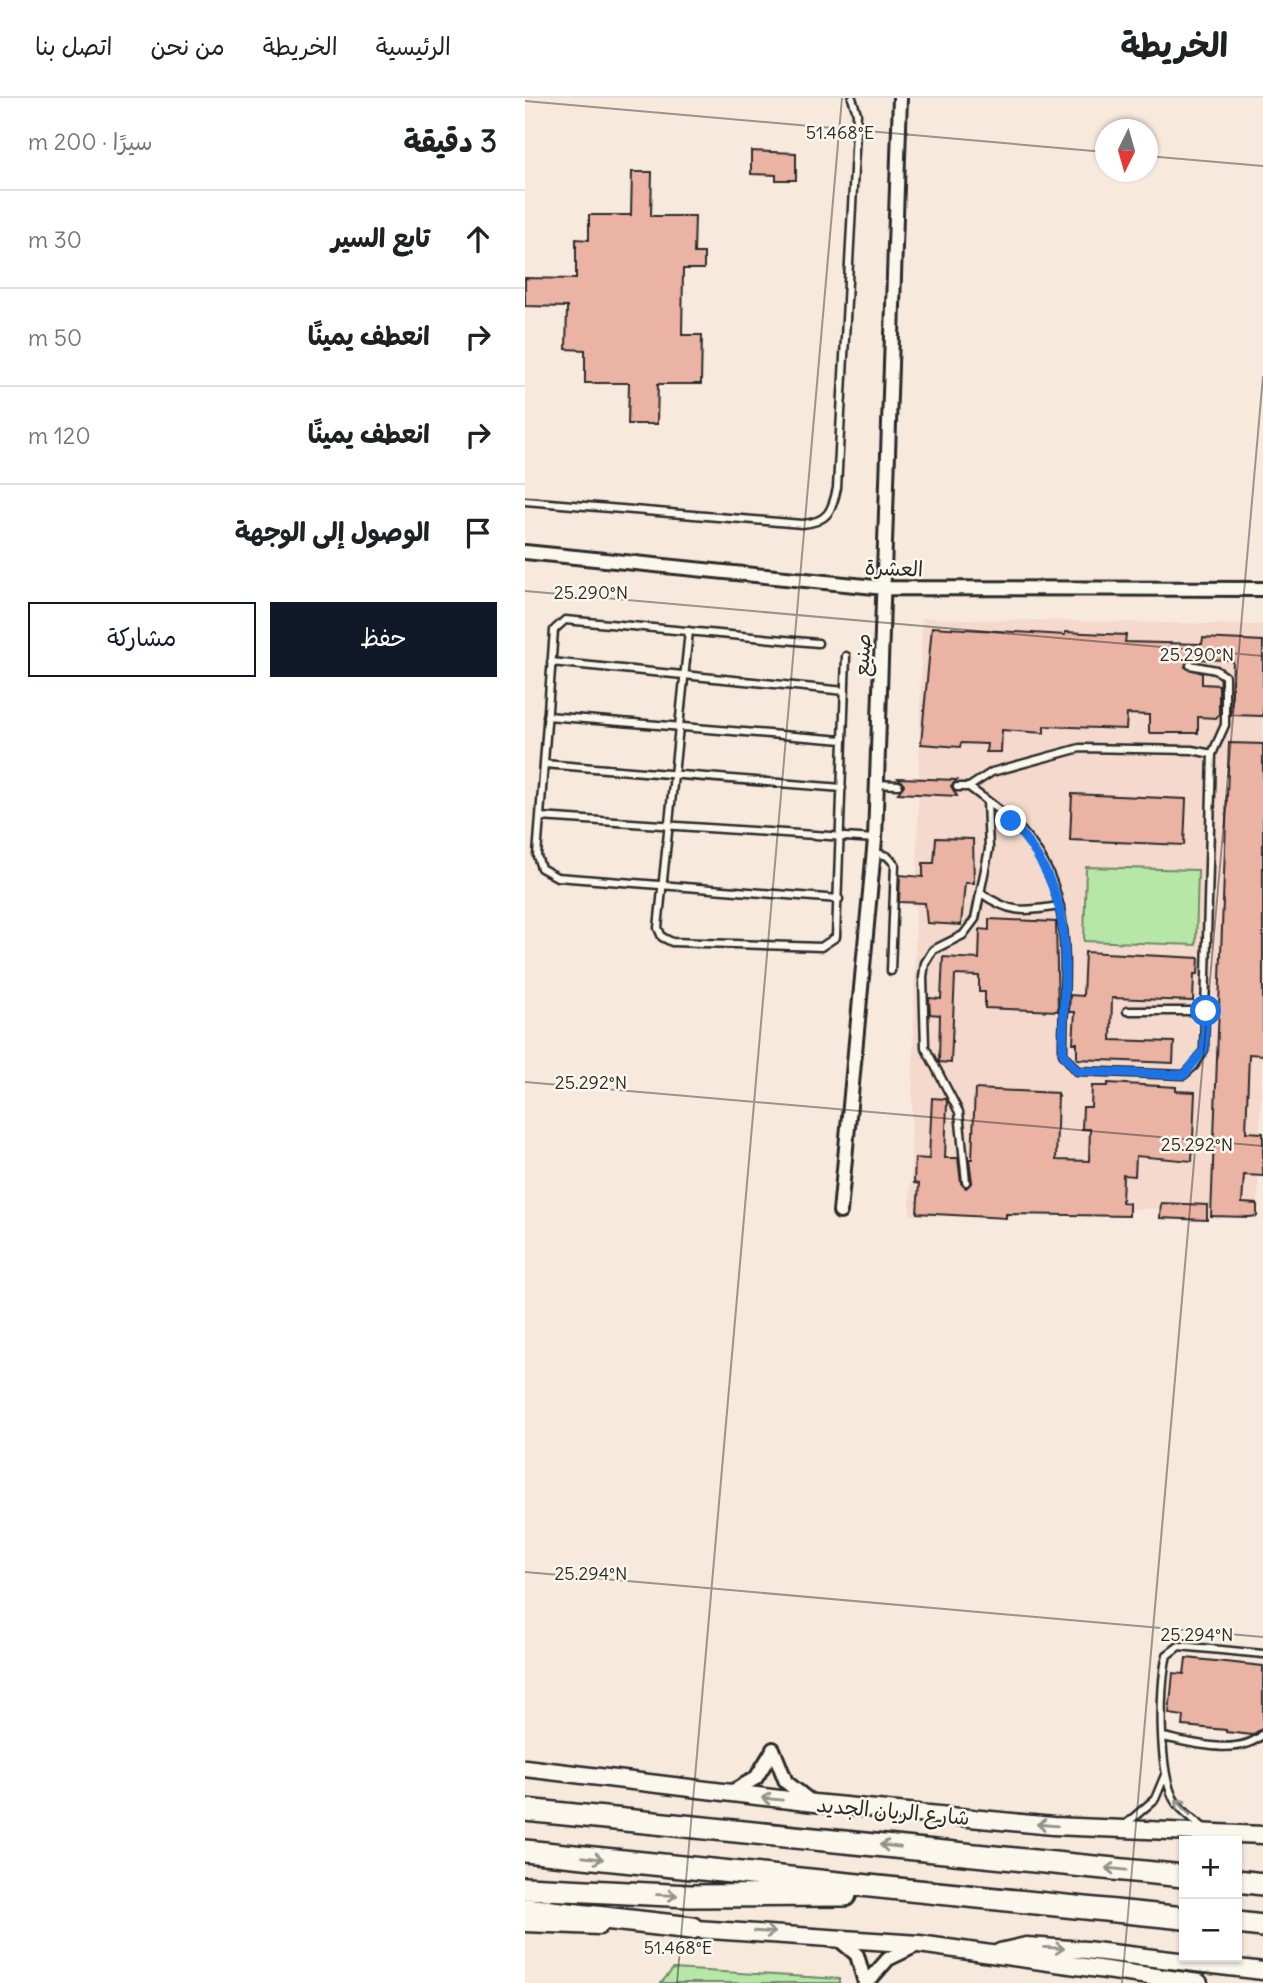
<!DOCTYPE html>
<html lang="ar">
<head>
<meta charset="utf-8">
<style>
	:root { --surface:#fff; --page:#f6f6f6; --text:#202124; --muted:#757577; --line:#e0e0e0; --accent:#111827 }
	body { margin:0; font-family:Delius,"Playpen Sans Arabic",sans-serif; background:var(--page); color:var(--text); direction:rtl }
	.controls { position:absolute; right:21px; bottom:21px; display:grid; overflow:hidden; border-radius:0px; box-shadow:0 2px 5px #0004 }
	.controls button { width:63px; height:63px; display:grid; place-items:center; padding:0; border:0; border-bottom:2px solid var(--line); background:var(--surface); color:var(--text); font:35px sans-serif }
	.compass { position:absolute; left:570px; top:21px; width:63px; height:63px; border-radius:50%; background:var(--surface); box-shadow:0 2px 5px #0004; rotate:185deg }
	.stop { position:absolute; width:21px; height:21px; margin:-16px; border:5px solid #1a73e8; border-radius:50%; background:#fff }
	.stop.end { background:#1a73e8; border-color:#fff; box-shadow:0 2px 7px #0008 }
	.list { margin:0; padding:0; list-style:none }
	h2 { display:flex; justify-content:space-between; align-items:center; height:91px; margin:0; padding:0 28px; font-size:30px }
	h2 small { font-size:23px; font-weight:400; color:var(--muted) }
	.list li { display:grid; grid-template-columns:46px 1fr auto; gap:21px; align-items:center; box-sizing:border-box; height:98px; padding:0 28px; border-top:2px solid var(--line) }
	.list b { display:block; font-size:26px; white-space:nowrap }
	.list em { font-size:23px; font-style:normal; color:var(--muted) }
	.actions { display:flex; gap:14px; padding:21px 28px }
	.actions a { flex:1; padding:16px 0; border:2px solid var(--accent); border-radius:0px; text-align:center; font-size:24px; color:var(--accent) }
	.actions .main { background:var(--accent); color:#fff }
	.icon { flex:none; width:38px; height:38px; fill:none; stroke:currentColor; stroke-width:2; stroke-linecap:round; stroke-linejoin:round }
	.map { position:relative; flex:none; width:738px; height:1885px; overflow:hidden; direction:ltr }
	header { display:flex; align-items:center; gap:42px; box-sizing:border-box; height:98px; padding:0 35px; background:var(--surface); border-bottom:2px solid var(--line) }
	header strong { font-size:33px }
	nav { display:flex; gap:38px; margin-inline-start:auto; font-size:24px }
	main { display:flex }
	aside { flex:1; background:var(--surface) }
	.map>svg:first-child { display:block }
	.built { fill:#f4d9cc }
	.park { fill:#b6e7a7; stroke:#708969; stroke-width:2 }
	.building { fill:#ebb3a3; stroke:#2b2b2b; stroke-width:2 }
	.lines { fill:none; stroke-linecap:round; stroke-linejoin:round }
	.lane-casing { stroke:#2b2b2b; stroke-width:11 }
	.street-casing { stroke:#2b2b2b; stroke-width:18 }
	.secondary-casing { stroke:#2b2b2b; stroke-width:21 }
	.highway-casing { stroke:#2b2b2b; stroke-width:26 }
	.lane { stroke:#fbf7ec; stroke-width:6 }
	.street { stroke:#fbf7ec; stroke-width:12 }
	.secondary { stroke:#fbf7ec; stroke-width:16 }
	.highway { stroke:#fbf7ec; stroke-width:21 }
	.oneway { stroke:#93918c }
	.route { stroke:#1a73e8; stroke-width:9 }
	.ticks { fill:none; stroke:#2b2b2b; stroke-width:2; stroke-opacity:0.45 }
	.labels { text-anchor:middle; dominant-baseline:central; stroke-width:5; stroke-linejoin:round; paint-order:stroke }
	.street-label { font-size:21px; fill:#2b2b2b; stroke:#fbf7ec }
	.ticks-label { font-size:18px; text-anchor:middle; fill:#2b2b2b; stroke:#fbf7ec; stroke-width:5; stroke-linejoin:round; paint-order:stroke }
</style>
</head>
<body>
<header>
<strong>الخريطة</strong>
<nav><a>الرئيسية</a><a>الخريطة</a><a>من نحن</a><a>اتصل بنا</a></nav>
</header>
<main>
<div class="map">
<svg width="738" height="1885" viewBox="0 0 738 1885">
	<rect width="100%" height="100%" fill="#f8e9dd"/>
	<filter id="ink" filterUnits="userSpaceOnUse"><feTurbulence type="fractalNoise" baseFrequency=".0143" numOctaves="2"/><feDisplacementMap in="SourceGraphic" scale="14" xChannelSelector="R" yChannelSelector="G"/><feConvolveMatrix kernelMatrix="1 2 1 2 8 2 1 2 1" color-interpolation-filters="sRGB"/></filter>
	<g filter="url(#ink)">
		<path class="built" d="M397 520 738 527V916L733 1108 385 1117Z"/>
		<path class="park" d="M561 769 673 772 671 847 559 843Z
			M148 1871 315 1881V1885H136Z"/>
		<path class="building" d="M226 53 271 55V82H251V77L226 76Z
			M107 74H127L126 118H170L169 155H179V171H158L157 237H177L176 286H133L132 326H103L104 285H60V252L41 251 42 209 0 208V180L51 181V141L64 142V117H106Z
			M407 529 540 537V534L601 537 600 544 677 546 678 540 738 543V618L706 617 708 562 664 561 660 569 677 575V586L694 587V616L691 620 673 619V635H624V617L602 616 601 631 519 628V635L477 632 476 654H461L462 646 436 645 435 649 396 646Z
			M704 645 738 646V957L724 956 721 1034 738 1035V1078L719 1077 717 1105 732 1106V1118L724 1119 686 1118Z
			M373 680 432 682 426 688 432 698 373 695 379 687Z
			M547 696 661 701 659 747 545 742Z
			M411 740 448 741 449 785H440L436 827 402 825 400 805 374 804 375 777 398 779V765H409Z
			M464 821 531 824 533 913 460 910V894H454V878L430 877 426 965 414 964 415 917 405 916 404 900 416 901 418 859 454 861 455 831 464 832Z
			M560 854 674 860 673 876H669L668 903 587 900 586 942 649 944 648 965 552 961V945H548L550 914H544L545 897 558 898Z
			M583 985 651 989V993L670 994 667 1063 611 1058 610 1078 598 1077 597 1104 604 1105V1118L481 1116V1120L392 1115 394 1086 389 1085 390 1060 404 1061 407 1000 421 1001 422 1004 420 1060H433L436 1085 441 1090 447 1084 444 1061H447L450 991 533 995 531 1062 564 1063 565 1031H557L558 1009H566L567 988H583Z
			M636 1105 682 1107V1122L635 1120Z
			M661 1560 738 1568V1630L727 1637 701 1634V1632L658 1628 659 1618 644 1616 648 1575 659 1576Z"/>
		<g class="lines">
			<g class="lane-casing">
				<path id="lane" d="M0 403 277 426C302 424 307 414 312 390L332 15 327 0
					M164 533 133 830 137 839 147 844 296 849 311 839 321 558
					M293 545 40 522 29 532 12 758 16 770 32 779 314 801
					M26 564 320 593
					M665 567 691 572 700 578V627L687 656
					M22 618 318 642
					M19 666 317 690
					M351 686 373 687
					M432 689H444L467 674 555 650 667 652 687 656 679 952 669 968 659 977 552 973 538 956C537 872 557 788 486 722 473 710 458 700 444 689
					M15 719 350 741
					M349 754 362 758 370 766 366 873
					M456 795C487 817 500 813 535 808
					M602 913H681
					M441 1084 434 1014 400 949 398 879 400 865 408 852 438 837 450 821 464 751 462 703
					M638 1639C667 1645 715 1659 738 1636
					M601 1726 630 1701 640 1677
					M680 1731C671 1723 660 1715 652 1706 633 1682 634 1587 642 1557L654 1548 738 1556"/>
			</g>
			<g class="street-casing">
				<path id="street" d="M0 454 360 490 738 491
					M315 1114 350 741 375 0
					M248 1651 261 1684 285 1703
					M206 1694 231 1680 248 1652
					M312 1840 332 1857 340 1885
					M342 1885 363 1861 390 1848"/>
			</g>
			<g class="secondary-casing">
				<path id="secondary" d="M0 1670 289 1705 528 1728 738 1737
					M0 1825 74 1828
					M156 1830 394 1846 674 1885
					M475 1854 501 1848 561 1852 738 1873"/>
			</g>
			<g class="highway-casing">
				<path id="highway" d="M0 1712 659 1778
					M0 1753 659 1820
					M712 1783 738 1786
					M0 1790 165 1798 320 1797
					M0 1811 167 1830
					M712 1825 738 1828"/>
			</g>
			<use href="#lane" class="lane"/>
			<use href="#street" class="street"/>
			<use href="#secondary" class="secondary"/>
			<use href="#highway" class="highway"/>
		</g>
		<defs><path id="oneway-shaft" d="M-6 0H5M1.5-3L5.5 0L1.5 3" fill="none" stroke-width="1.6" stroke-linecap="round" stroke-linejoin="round" transform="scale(1.75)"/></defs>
		<g class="oneway">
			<use href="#oneway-shaft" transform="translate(247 1701) rotate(-174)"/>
			<use href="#oneway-shaft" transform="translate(658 1709) rotate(-133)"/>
			<use href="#oneway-shaft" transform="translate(522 1727) rotate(-175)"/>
			<use href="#oneway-shaft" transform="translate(365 1748) rotate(-174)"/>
			<use href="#oneway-shaft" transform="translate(68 1760) rotate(6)"/>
			<use href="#oneway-shaft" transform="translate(591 1771) rotate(-174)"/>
			<use href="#oneway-shaft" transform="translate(142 1797) rotate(2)"/>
			<use href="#oneway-shaft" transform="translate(240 1834) rotate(4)"/>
			<use href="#oneway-shaft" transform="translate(529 1850) rotate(3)"/>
		</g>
	</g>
	<g class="lines" filter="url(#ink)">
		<path class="route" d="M486 723C557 803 537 860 538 956L552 973 659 977 679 952 681 913"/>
	</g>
	<path class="ticks" d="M0 3 580 54M622 58 738 68M0 493 738 558M0 984 738 1048M0 1474 738 1539M152 1885 317 0M597 1885 738 278"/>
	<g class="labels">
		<g class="street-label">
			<text transform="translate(369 470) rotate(2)">العشرة</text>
			<text transform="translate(337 557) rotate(-87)">صنيع</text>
			<text transform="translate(368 1713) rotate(5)">شارع الريان الجديد</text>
		</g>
	</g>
	<g class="ticks-label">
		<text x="315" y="41">51.468°E</text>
		<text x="66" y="501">25.290°N</text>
		<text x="672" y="563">25.290°N</text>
		<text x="66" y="991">25.292°N</text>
		<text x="672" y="1053">25.292°N</text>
		<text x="66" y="1482">25.294°N</text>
		<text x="672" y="1543">25.294°N</text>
		<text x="153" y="1856">51.468°E</text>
	</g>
</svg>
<div class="controls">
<button>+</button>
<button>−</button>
</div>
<svg class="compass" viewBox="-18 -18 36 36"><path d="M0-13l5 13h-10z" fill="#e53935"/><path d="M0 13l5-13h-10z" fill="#757577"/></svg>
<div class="stop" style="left:681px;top:913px"></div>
<div class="stop end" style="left:486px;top:723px"></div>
</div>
<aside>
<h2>3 دقيقة<small>سيرًا · 200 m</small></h2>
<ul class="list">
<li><svg class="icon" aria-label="ahead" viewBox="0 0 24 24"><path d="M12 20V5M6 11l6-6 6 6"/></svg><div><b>تابع السير</b></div><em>30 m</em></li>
<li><svg class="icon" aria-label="right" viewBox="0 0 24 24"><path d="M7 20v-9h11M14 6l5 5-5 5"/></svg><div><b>انعطف يمينًا</b></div><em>50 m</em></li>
<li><svg class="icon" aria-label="right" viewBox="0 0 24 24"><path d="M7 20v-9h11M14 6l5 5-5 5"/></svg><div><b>انعطف يمينًا</b></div><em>120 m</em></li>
<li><svg class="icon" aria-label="arrive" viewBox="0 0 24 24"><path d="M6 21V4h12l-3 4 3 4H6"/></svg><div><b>الوصول إلى الوجهة</b></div></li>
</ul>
<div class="actions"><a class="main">حفظ</a><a>مشاركة</a></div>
</aside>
</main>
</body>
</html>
